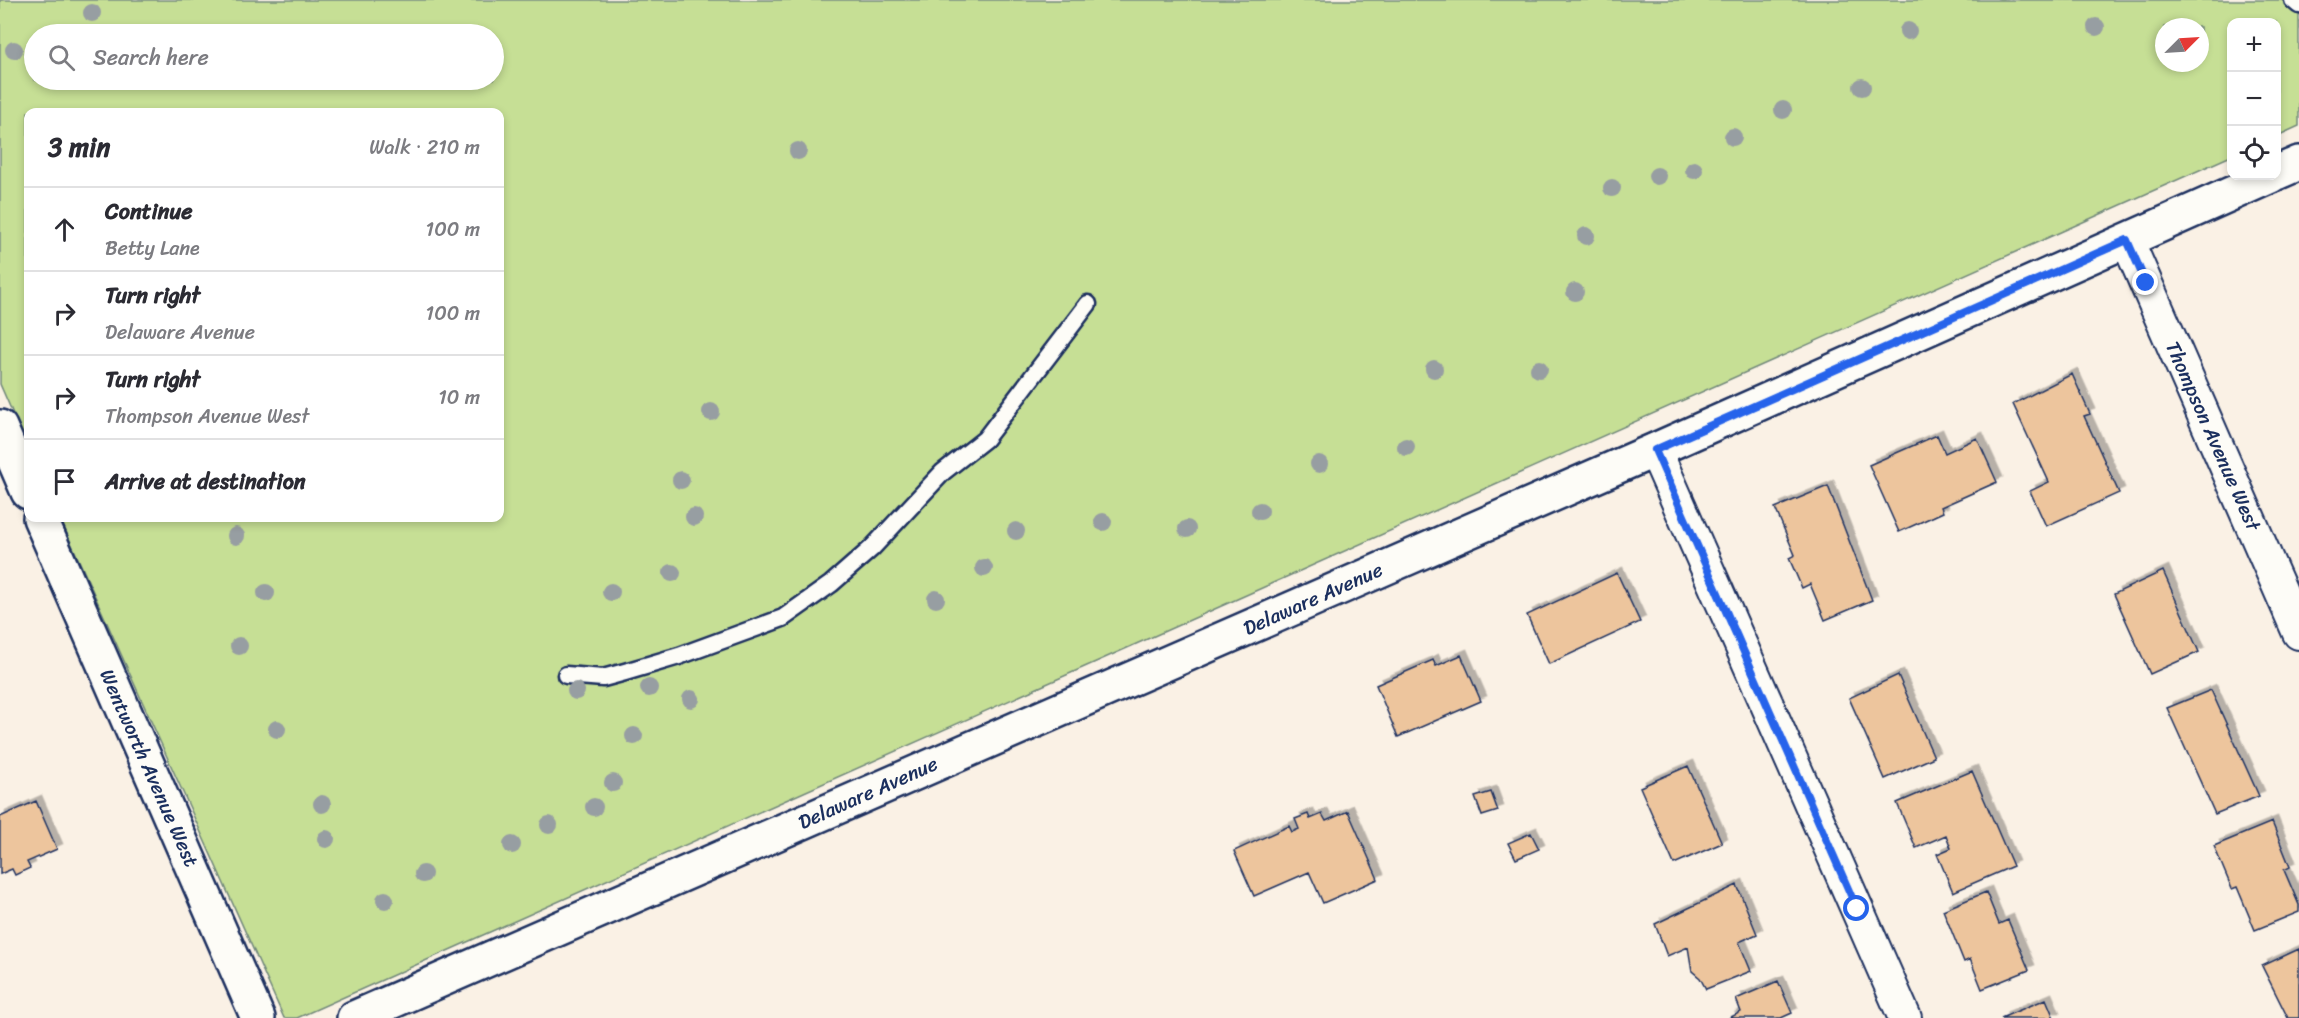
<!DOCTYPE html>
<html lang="en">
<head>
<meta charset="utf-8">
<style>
	:root { --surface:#fff; --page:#f7f7f7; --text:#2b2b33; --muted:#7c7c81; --line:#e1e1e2 }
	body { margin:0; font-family:Sriracha,sans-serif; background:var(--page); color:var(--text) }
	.controls { position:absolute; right:18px; top:18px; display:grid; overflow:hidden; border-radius:12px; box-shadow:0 3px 9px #0003 }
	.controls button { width:54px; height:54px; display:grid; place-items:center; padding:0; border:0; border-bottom:2px solid var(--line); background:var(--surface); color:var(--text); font:30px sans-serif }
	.compass { position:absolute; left:2155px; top:18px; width:54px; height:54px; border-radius:50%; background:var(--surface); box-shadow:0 3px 9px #0003; rotate:66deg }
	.stop { position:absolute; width:18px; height:18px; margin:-14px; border:4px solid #2563eb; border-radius:50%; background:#fff }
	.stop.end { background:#2563eb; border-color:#fff; box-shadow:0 2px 6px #0008 }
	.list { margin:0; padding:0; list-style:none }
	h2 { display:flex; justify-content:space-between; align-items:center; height:78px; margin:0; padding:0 24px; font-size:26px }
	h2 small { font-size:20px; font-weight:400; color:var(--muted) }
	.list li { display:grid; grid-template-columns:39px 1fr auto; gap:18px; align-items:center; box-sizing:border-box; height:84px; padding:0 24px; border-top:2px solid var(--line) }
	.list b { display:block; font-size:22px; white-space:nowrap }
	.list p { margin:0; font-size:20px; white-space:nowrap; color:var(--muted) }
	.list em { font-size:20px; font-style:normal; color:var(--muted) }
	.icon { flex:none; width:33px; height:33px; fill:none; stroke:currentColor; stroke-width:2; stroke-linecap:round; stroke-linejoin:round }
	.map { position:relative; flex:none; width:2299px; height:1018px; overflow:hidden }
	.search { position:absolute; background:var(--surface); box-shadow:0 3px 9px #0003; left:24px; top:24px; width:480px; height:66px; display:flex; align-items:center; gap:15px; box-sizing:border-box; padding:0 21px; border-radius:33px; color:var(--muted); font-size:22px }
	.panel { position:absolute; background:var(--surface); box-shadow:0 3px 9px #0003; left:24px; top:108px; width:480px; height:414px; border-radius:12px }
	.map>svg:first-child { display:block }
	.green { fill:#c6df95; stroke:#70877a; stroke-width:1.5; fill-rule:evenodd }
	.building { fill:#edc59d; stroke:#1b2f5e; stroke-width:1.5; filter:url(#shadow) }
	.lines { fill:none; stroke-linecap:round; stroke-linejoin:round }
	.service-casing { stroke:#1b2f5e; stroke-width:21 }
	.minor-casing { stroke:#1b2f5e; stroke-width:36 }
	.tertiary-casing { stroke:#1b2f5e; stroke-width:38 }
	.service { stroke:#fdfcf7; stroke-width:16 }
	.minor { stroke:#fdfcf7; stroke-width:32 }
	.tertiary { stroke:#fdfcf7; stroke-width:33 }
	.tree { fill:#979ea2 }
	.route { stroke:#2563eb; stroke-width:8 }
	.labels { text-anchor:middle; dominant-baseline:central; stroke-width:5; stroke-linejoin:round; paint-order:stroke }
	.street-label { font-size:20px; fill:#1b2f5e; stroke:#fdfcf7 }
</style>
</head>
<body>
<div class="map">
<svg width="2299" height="1018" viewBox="0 0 2299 1018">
	<defs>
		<filter id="shadow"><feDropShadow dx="5.5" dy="-5.5" stdDeviation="0" flood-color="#0004"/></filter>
	</defs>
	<rect width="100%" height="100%" fill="#faf1e5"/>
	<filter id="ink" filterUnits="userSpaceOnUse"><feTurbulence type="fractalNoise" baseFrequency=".0167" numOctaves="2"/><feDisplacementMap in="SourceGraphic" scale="12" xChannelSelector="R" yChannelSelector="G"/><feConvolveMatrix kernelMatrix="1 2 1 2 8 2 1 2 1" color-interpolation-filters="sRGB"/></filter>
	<g filter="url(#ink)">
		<path class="green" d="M0 0H2299V126L2277 136 2276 22H2232L2231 156 297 1018H284L60 518H500V112H28V448L0 384ZM2164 27H2200V63H2164ZM34 34H494V80H34Z"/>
		<path class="building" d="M2072 374 2090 414 2084 416 2119 493 2046 526 2030 491 2049 482 2013 404Z
			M1937 435 1945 453 1977 438 1997 482 1941 507 1943 512 1899 532 1869 465Z
			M1828 486 1872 600 1825 620 1810 584 1802 588 1789 558 1795 555 1775 508Z
			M2163 571 2199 652 2150 674 2114 594Z
			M1617 573 1640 622 1549 664 1527 615Z
			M1461 655 1481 701 1398 737 1376 685 1433 660 1436 666Z
			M1898 675 1934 757 1885 779 1849 698Z
			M2211 690 2259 796 2215 814 2167 708Z
			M1688 766 1722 843 1674 864 1640 787Z
			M1972 771 2013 866 1953 892 1937 854 1951 848 1946 835 1916 848 1897 803Z
			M1491 792 1498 811 1482 816 1475 797Z
			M36 801 57 849 27 862 30 868 15 875 12 869 0 874V817Z
			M1348 811 1378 879 1323 903 1309 872 1254 896 1234 851 1289 826 1292 832 1299 829 1295 819 1308 814 1310 819 1322 814 1326 821Z
			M2272 822 2290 867 2284 870 2299 905V912L2255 930 2237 887 2232 889 2214 846Z
			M1531 833 1539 849 1516 859 1508 843Z
			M1737 885 1757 934 1739 942 1751 971 1706 989 1700 978 1692 971 1688 947 1667 956 1655 924Z
			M1986 892 1999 924 2008 920 2029 970 1982 989 1970 959 1964 962 1943 910Z
			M2299 949V1018H2288L2262 966Z
			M1778 981 1792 1013 1781 1018H1729L1741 1012 1736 999Z
			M2046 999 2054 1018H2001Z"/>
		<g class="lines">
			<g class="service-casing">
				<path id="service" d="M2293 0 2299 5
					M566 675 603 678 625 672 679 656 783 618 831 584 872 548 943 472 985 439 1088 304"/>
			</g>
			<g class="minor-casing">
				<path id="minor" d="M2127 240 2299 633
					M1655 450 1905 1018"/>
			</g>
			<g class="tertiary-casing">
				<path id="tertiary" d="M2276 173 2299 163
					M0 427 28 492
					M40 518 258 1018
					M354 1018 1655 450 2271 176"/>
			</g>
			<use href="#service" class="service"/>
			<use href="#minor" class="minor"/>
			<use href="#tertiary" class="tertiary"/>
		</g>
		<g class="tree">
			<circle cx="92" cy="13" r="9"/>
			<circle cx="2096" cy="27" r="9"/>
			<circle cx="1908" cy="31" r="9"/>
			<circle cx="14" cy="50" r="9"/>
			<circle cx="1862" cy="87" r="9"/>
			<circle cx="1783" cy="110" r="9"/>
			<circle cx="1733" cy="137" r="9"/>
			<circle cx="798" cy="151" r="9"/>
			<circle cx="1694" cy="170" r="9"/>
			<circle cx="1657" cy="176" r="9"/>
			<circle cx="1612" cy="188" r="9"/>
			<circle cx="1586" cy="236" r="9"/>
			<circle cx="1575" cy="292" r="9"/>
			<circle cx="1434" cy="369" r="9"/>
			<circle cx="1539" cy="369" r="9"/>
			<circle cx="711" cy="412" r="9"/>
			<circle cx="1406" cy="447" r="9"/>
			<circle cx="1319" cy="464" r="9"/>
			<circle cx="681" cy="480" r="9"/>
			<circle cx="1260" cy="511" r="9"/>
			<circle cx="694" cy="517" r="9"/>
			<circle cx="1103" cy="522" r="9"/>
			<circle cx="1187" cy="529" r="9"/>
			<circle cx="1016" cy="531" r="9"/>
			<circle cx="236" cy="536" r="9"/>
			<circle cx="984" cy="568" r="9"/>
			<circle cx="672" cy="573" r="9"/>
			<circle cx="611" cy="592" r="9"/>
			<circle cx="266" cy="593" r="9"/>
			<circle cx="936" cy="599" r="9"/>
			<circle cx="239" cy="646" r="9"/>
			<circle cx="649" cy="688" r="9"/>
			<circle cx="576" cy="691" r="9"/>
			<circle cx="691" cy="699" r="9"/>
			<circle cx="277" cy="729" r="9"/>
			<circle cx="634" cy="736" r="9"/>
			<circle cx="613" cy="783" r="9"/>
			<circle cx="322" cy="804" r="9"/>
			<circle cx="594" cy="807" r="9"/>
			<circle cx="549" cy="825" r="9"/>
			<circle cx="326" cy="839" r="9"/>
			<circle cx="512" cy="845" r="9"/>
			<circle cx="423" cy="874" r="9"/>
			<circle cx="385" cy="900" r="9"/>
		</g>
	</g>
	<g class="lines" filter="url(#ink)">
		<path class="route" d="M1857 909 1655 450 2127 240 2146 283"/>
	</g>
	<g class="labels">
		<g class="street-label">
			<text transform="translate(2213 436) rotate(66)">Thompson Avenue West</text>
			<text transform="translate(1313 599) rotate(-24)">Delaware Avenue</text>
			<text transform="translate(149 768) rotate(66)">Wentworth Avenue West</text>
			<text transform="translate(868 793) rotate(-24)">Delaware Avenue</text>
		</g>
	</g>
</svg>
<div class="controls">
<button>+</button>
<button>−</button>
<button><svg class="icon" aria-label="locate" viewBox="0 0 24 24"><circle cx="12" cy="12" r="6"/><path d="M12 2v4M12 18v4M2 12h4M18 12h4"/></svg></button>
</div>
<svg class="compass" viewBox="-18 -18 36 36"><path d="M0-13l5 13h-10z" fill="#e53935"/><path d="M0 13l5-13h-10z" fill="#7c7c81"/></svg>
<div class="stop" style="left:1857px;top:909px"></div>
<div class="stop end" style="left:2146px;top:283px"></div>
<div class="search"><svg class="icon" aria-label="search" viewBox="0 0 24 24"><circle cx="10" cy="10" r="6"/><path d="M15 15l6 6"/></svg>Search here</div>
<section class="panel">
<h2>3 min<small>Walk · 210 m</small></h2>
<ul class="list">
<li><svg class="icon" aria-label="ahead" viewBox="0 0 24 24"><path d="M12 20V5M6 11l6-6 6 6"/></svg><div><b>Continue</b><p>Betty Lane</p></div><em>100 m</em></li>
<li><svg class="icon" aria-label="right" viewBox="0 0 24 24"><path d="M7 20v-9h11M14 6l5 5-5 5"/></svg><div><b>Turn right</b><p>Delaware Avenue</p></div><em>100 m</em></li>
<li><svg class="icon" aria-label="right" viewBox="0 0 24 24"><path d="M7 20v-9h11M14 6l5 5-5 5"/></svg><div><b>Turn right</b><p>Thompson Avenue West</p></div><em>10 m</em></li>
<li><svg class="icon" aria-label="arrive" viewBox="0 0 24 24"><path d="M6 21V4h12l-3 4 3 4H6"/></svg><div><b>Arrive at destination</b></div></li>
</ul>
</section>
</div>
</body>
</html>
